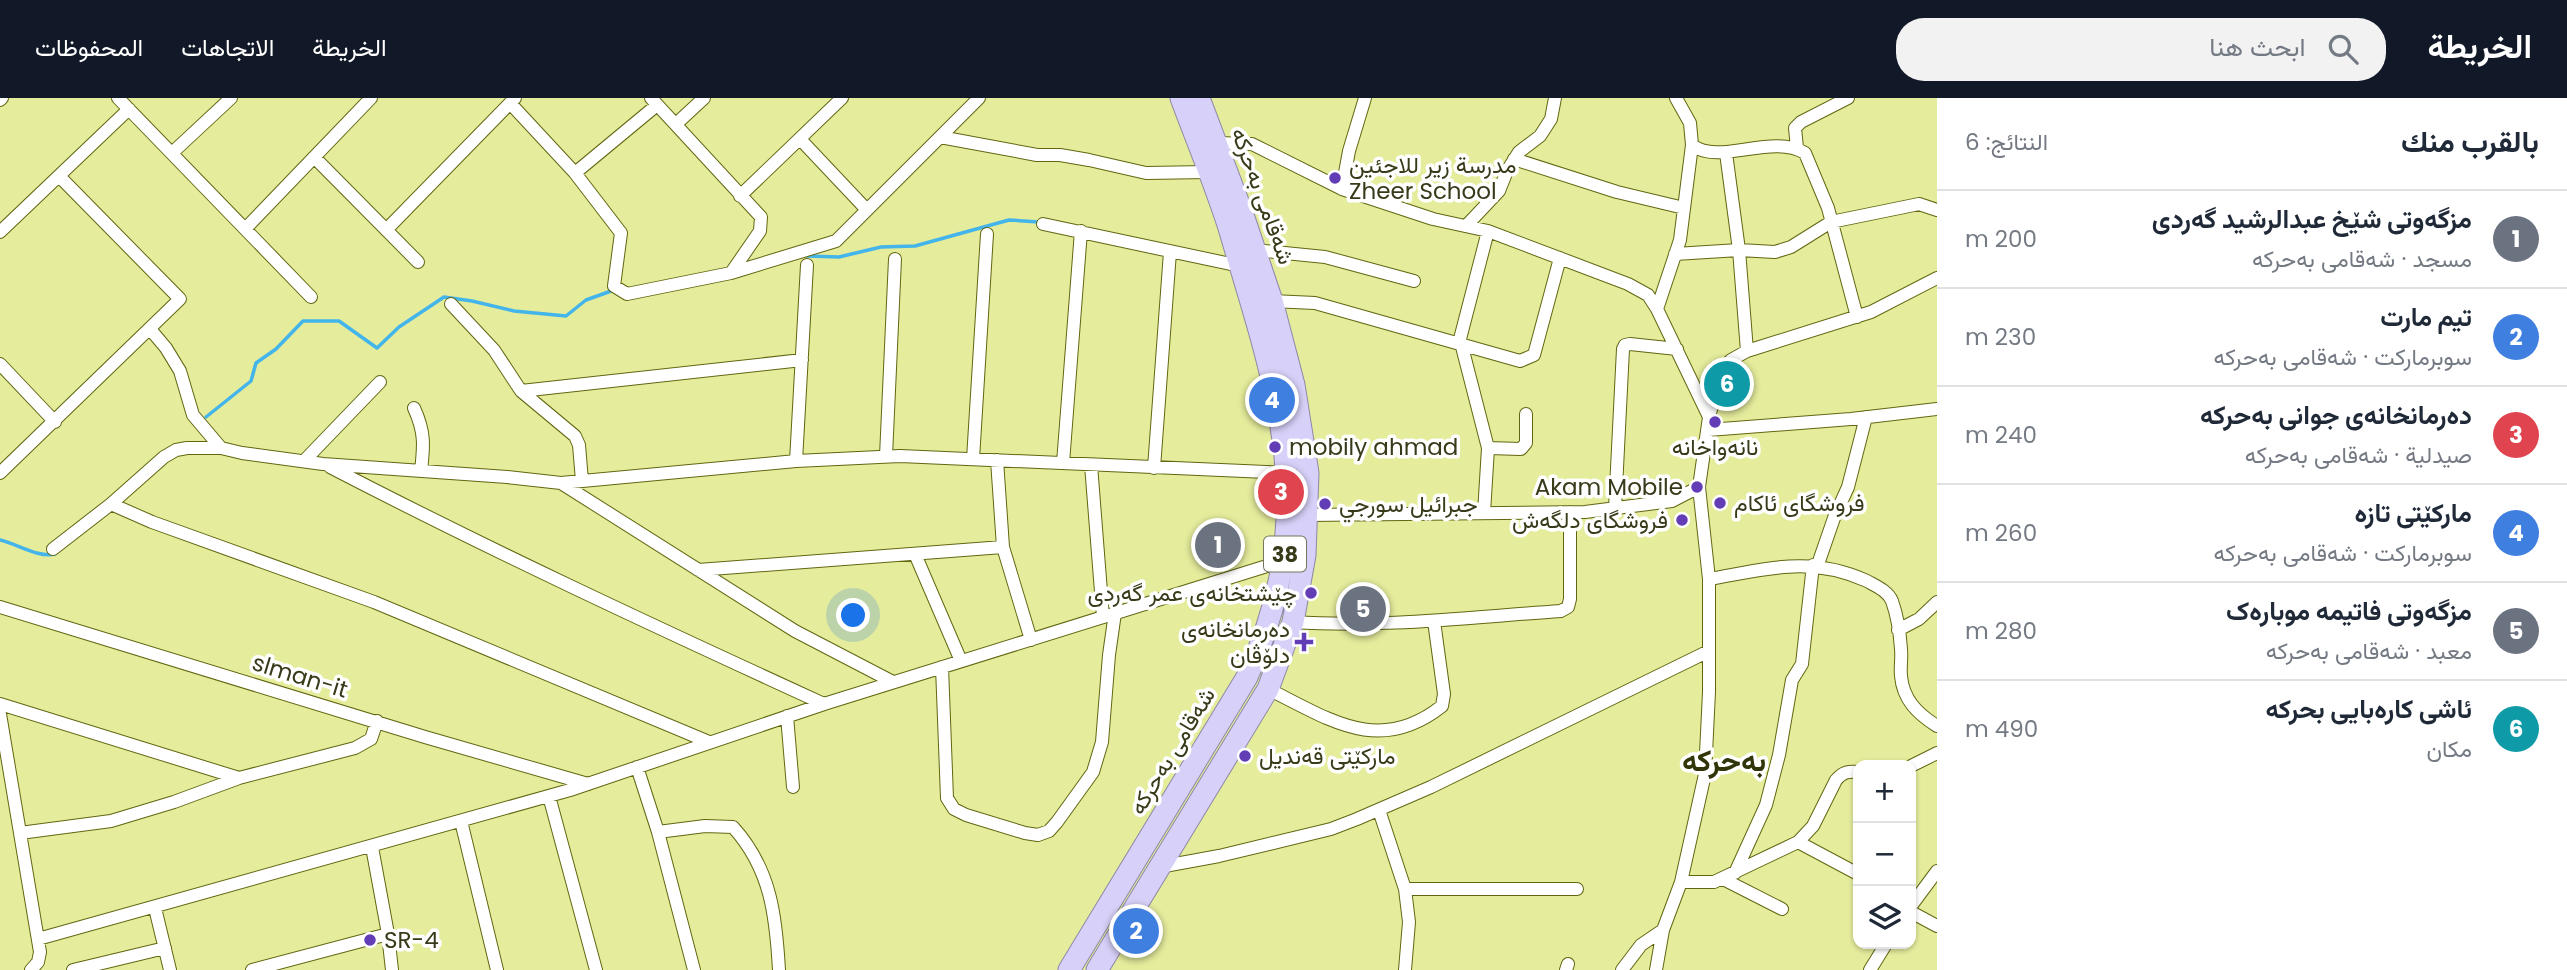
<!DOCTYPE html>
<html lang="ar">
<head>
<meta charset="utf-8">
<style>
	:root { --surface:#fff; --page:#f2f2f3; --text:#1f2937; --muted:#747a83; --line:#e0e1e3; --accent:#111827 }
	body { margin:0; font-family:Poppins,Vazirmatn,sans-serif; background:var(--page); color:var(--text); direction:rtl }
	.controls { position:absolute; right:21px; bottom:21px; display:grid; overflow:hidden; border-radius:14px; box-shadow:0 2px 5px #0004 }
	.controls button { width:63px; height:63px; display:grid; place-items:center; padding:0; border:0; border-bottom:2px solid var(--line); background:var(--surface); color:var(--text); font:35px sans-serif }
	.you { position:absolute; left:854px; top:518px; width:24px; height:24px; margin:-18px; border:5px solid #fff; border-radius:50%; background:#1a73e8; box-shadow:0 0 0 10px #1a73e833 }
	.badge { display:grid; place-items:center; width:46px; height:46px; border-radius:50%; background:var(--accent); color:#fff; font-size:23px; font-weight:700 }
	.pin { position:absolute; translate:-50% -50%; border:4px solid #fff; box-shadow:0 2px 7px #0006 }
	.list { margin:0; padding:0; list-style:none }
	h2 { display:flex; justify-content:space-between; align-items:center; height:91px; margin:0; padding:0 28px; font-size:30px }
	h2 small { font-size:23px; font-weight:400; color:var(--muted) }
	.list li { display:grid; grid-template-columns:46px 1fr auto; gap:21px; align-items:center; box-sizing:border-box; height:98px; padding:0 28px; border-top:2px solid var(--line) }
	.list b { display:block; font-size:26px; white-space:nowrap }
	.list p { margin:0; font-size:23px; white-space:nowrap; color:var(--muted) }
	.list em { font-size:23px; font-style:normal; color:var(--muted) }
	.icon { flex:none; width:38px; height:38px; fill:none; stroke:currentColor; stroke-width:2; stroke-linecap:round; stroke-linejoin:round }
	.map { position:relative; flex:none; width:1937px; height:872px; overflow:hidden; direction:ltr }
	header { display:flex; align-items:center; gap:42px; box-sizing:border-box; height:98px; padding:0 35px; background:var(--accent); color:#fff }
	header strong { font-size:33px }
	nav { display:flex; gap:38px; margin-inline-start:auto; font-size:24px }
	.search { width:490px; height:63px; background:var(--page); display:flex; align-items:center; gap:18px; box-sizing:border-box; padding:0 24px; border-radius:28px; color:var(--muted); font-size:26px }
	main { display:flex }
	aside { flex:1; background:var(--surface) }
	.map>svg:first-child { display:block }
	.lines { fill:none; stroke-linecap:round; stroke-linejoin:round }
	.stream { stroke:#43b5ea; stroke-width:3.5 }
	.street-casing { stroke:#626611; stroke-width:14 }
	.primary-casing { stroke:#8e87a7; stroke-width:23 }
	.street { stroke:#fff; stroke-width:12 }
	.primary { stroke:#d7d0f8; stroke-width:21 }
	.poi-dot { fill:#623db5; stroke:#fff; stroke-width:2.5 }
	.labels { text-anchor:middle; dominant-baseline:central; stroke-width:7; stroke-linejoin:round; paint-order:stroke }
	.shield { fill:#fff; stroke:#74755e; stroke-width:2 }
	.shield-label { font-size:21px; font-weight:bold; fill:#383a19 }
	.poi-label { font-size:23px; fill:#383a19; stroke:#fff; text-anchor:start }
	.street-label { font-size:23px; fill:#383a19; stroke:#fff }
	.district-label { font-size:30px; font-weight:bold; fill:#323409; stroke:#fff }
</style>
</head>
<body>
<header>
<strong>الخريطة</strong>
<div class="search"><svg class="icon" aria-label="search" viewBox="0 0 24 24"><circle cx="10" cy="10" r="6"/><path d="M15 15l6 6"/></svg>ابحث هنا</div>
<nav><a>الخريطة</a><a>الاتجاهات</a><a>المحفوظات</a></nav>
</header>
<main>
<aside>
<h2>بالقرب منك<small>النتائج: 6</small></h2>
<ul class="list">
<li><span class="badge" style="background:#6b7280">1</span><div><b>مزگەوتی شێخ عبدالرشید گەردی</b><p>مسجد · شەقامی بەحرکە</p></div><em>200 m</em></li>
<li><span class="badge" style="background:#3f7fe0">2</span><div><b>تيم مارت</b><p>سوبرماركت · شەقامی بەحرکە</p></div><em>230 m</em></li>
<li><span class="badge" style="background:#e0444e">3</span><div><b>دەرمانخانەی جوانی بەحرکە</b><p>صيدلية · شەقامی بەحرکە</p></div><em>240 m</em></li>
<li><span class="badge" style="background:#3f7fe0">4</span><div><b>مارکێتی تازە</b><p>سوبرماركت · شەقامی بەحرکە</p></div><em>260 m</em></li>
<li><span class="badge" style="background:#6b7280">5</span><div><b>مزگەوتی فاتیمە موبارەک</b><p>معبد · شەقامی بەحرکە</p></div><em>280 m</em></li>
<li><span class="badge" style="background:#0f9aa8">6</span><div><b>ئاشی کارەبایی بحرکە</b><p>مكان</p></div><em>490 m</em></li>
</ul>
</aside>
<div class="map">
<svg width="1937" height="872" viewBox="0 0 1937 872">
	<rect width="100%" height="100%" fill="#e5ec9c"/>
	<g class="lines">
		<path class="stream" d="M807 158 839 159 881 149 915 148 1009 122 1039 124
			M206 319 251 283 256 265 276 251 303 223H339L377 250 399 229 444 199 472 203 514 213 566 218 586 202 614 192
			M0 442C18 446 38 460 55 456"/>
		<g class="street-casing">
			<path id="street" d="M118 0 311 199
				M651 0 761 119 760 133 731 175
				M1676 0 1690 25 1692 47C1719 68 1771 35 1805 55L1828 110 1857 219
				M0 2 2 0
				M510 5 575 75 621 135 614 188 627 196 731 175 836 143 979 0
				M676 26 704 0
				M940 39 1037 57H1060L1089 62 1146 75 1208 74
				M800 41 867 112
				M1217 45 1252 46 1342 91 1433 121 1488 133 1628 186 1648 197 1657 211 1709 319
				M1797 50 1795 30 1801 24 1848 0
				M172 55 231 0
				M1726 55 1739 152 1747 253
				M314 59 418 164
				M1514 61 1617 94 1684 110
				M575 75 657 7
				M1342 91 1349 53 1365 0
				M740 98 842 0
				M1043 126 1240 168
				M1466 128 1499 93 1507 73 1519 54 1540 38 1551 21 1555 0
				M245 131 371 0
				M386 132 515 0
				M0 134 129 11
				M1255 152 1325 159 1414 183
				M1675 156 1739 152 1775 154 1791 149 1831 124 1919 106 1937 112
				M1272 203 1315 205 1520 263 1534 257 1560 160
				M451 206 494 252 521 293 575 338 579 347 582 383
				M1657 211 1680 142 1692 47
				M150 231 166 250 180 273 193 317 221 350
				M0 266 55 324
				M521 293 802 262
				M414 310C425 334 424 347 421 373
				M1708 332 1851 321 1937 311
				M1488 350 1521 351 1526 345V316
				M886 358 895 161
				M973 361 987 136
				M997 362 1003 449 1031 542
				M304 363 380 284
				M796 363 807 167
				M1063 365 1081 133
				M1091 367 1103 519
				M330 369C492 453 658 530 824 606
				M1154 370 1170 154
				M0 375 180 201 59 78
				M561 385 795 533 893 584
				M111 406 152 424 374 504 709 644
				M1615 410 1623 251 1625 247 1630 246 1677 251
				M1484 415 1488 350 1460 241 1488 133
				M1308 417 1585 414 1672 403 1699 389 1709 319 1721 273 1731 262 1747 253 1871 214 1937 180
				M53 451 111 406 164 359 176 352 187 350H221L242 355 323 366 507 379 561 385 796 363 900 358 1287 375
				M915 456 961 563
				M1817 469 1834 420 1848 389 1866 319
				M698 472 1003 449
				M1709 481C1767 471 1811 457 1867 483 1876 488 1888 493 1892 503 1897 517 1900 536 1901 551 1902 560 1900 569 1901 578 1903 602 1918 616 1937 628
				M0 509 425 639 588 686
				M1293 524C1382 530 1471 519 1561 513L1568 509 1570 501V414
				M1898 532 1919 521 1937 504
				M942 569 947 700 954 711 966 717 1025 735 1038 737 1049 733 1057 724 1093 674 1102 644 1109 557 1115 515
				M1268 591C1329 621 1379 658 1442 608L1444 596 1434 523
				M0 606 239 680
				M0 616 40 854 38 864 31 872
				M787 618 793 689
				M1911 668 1937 655
				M637 669 658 734 694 872
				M549 698 596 872
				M1379 712 1405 791 1409 824 1405 872
				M461 723 497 872
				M658 734 705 728 733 729C771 771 776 818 779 872
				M20 735 111 723 174 704 239 680 355 650 371 641 377 623
				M1798 744 1858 776
				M372 749 388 836 392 872
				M1159 769 1219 758 1331 731 1357 721 1431 689 1709 553
				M1735 775 1766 707 1779 657 1792 582 1802 566 1813 467
				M1723 781 1782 811
				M1681 784H1714L1798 744 1813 728 1836 682C1843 674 1848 673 1858 674
				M1405 791H1577
				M1911 808 1937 773
				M155 810 170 872
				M1911 814 1937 828
				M38 841 570 692 824 606 1267 468 1283 467
				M73 872 165 850
				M252 872 388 836
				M1566 872 1568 866
				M1622 872 1641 847 1663 832
				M1656 872 1663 832 1681 784 1705 676 1709 594V481L1699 389
				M1870 872 1886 846"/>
		</g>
		<g class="primary-casing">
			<path id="primary" d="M1069 872 1247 579C1309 443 1291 338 1250 201 1243 177 1236 153 1229 130 1215 86 1197 43 1181 0
				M1097 872 1268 591 1293 524 1305 457 1308 375 1294 287 1272 203 1242 114 1199 0"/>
		</g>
		<use href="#street" class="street"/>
		<use href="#primary" class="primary"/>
	</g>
	<g class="poi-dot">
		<circle cx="1335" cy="80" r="7"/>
		<circle cx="1715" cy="324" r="7"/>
		<circle cx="1275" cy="349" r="7"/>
		<circle cx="1697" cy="389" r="7"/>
		<circle cx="1720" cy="405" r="7"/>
		<circle cx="1325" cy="406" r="7"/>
		<circle cx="1682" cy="422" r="7"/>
		<circle cx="1311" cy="495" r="7"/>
		<path d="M1300.5 533.5h7v7h7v7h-7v7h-7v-7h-7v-7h7z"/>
		<circle cx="1245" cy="658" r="7"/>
		<circle cx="370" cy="842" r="7"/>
	</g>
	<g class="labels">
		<rect class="shield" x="1264" y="438.5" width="42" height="35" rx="5"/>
		<g class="shield-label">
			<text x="1285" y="456">38</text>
		</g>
		<g class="poi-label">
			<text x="1349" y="67">مدرسة زير للاجئين<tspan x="1349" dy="26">Zheer School</tspan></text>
			<text x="1289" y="349">mobily ahmad</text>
			<text x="1715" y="349" text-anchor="middle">نانەواخانە</text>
			<text x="1683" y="389" text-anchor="end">Akam Mobile</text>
			<text x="1734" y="405">فروشگای ئاکام</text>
			<text x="1339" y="406">جبرائيل سورجي</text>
			<text x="1668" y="422" text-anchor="end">فروشگای دلگه‌ش</text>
			<text x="1297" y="495" text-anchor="end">چێشتخانەی عمر گەردی</text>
			<text x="1290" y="531" text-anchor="end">دەرمانخانەی<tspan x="1290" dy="26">دلۆڤان</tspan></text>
			<text x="1259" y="658">مارکێتی قەندیل</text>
			<text x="384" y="842">SR-4</text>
		</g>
		<g class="street-label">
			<text transform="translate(1263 98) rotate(70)">شەقامی بەحرکە</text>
			<text transform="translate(300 578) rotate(17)">slman-it</text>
			<text transform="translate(1172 653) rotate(-59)">شەقامی بەحرکە</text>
		</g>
		<g class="district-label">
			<text x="1724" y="662">بەحرکە</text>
		</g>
	</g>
</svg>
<div class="controls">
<button>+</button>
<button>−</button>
<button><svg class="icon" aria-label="layers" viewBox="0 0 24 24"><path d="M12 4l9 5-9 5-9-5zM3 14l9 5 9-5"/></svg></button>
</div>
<div class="you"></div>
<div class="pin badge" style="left:1218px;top:447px;background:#6b7280">1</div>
<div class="pin badge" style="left:1136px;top:833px;background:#3f7fe0">2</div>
<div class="pin badge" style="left:1281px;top:394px;background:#e0444e">3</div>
<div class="pin badge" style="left:1272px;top:302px;background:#3f7fe0">4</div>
<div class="pin badge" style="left:1363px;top:511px;background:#6b7280">5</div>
<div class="pin badge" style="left:1727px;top:286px;background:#0f9aa8">6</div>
</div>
</main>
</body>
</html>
